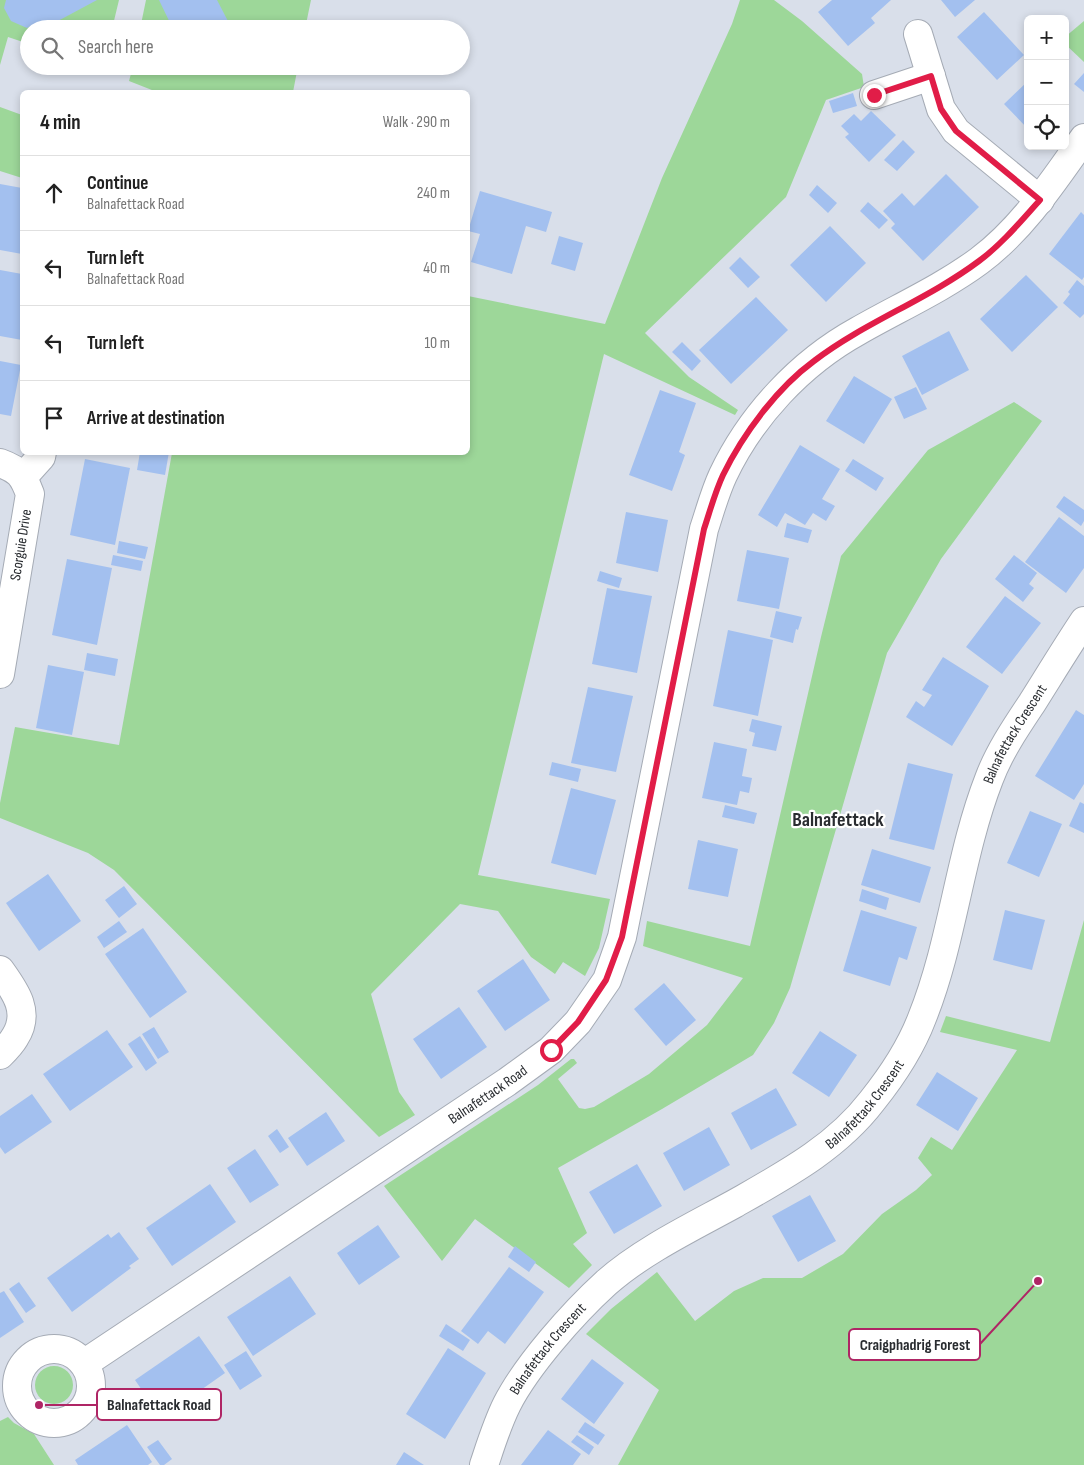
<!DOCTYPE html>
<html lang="en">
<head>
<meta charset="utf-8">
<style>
	:root { --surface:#fff; --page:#f2f2f2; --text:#222; --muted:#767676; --line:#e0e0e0 }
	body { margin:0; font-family:"Sofia Sans Condensed",sans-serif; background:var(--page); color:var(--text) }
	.controls { position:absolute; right:15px; top:15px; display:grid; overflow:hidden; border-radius:8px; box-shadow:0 2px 8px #0003 }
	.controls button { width:45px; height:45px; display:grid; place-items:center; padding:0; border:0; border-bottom:1px solid var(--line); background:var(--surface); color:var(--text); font:25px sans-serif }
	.stop { position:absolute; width:15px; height:15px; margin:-11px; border:4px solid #e11d48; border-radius:50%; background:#fff }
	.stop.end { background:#e11d48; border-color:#fff; box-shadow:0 1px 5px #0008 }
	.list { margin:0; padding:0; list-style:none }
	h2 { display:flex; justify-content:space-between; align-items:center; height:65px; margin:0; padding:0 20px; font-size:21px }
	h2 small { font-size:16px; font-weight:400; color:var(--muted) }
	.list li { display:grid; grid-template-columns:32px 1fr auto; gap:15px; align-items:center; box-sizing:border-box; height:75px; padding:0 20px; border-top:1px solid var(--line) }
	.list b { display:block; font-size:19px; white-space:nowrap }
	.list p { margin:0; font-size:16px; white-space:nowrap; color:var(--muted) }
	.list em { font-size:16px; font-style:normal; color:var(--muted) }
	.icon { flex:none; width:28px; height:28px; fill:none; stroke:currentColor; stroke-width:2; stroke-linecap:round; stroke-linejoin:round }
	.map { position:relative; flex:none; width:1084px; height:1465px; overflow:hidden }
	.search { position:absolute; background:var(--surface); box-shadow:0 2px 8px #0003; left:20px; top:20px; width:450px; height:55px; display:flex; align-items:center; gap:12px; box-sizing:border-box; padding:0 18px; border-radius:28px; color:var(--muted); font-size:19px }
	.panel { position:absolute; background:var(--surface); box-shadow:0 2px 8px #0003; left:20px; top:90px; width:450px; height:365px; border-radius:8px }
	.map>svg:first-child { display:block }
	.green { fill:#9dd799 }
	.building { fill:#a3c0ef }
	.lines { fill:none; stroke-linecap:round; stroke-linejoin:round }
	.minor-casing { stroke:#a5abb5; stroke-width:30 }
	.minor { stroke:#fff; stroke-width:28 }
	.route { stroke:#e11d48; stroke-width:6 }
	.labels { text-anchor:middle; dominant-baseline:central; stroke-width:4.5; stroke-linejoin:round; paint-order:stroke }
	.street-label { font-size:15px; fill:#292c30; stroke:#fff }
	.district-label { font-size:20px; font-weight:bold; fill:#292c30; stroke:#fff }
	.leader { fill:none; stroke:#af2565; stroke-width:2 }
	.callout-dot { fill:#af2565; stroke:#fff; stroke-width:2 }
	.callout { fill:#fff; stroke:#af2565; stroke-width:2 }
	.callout-label { font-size:16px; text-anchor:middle; font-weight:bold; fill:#292c30 }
</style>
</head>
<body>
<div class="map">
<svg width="1084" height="1465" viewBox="0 0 1084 1465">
	<rect width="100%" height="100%" fill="#d9dfea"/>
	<path class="green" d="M0 0H119L112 29H29V44L8 37 0 65Z
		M146 0H311L305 29H140Z
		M740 0H774L802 21 862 74 864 87 826 100 786 197 645 333 689 377 738 410 735 415 604 354 478 875 610 899 599 948 585 976 563 962 555 974 531 957 498 911 460 904 371 994 399 1092 415 1115 379 1137 114 870 88 853 0 818V803L15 727 119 745 172 453 468 452V296L605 324 662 178 732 24Z
		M1084 21V62L1065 44V37Z
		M133 66H298L293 92H157L129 81Z
		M0 107 22 115V178L0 171Z
		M1014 402 1042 421 941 559 887 653 790 988 774 1023 753 1055 662 1109 558 1168 587 1233 573 1244 592 1265 569 1288 475 1219 442 1261 384 1186 538 1085 571 1059H574L577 1063 558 1079 579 1108 585 1109 594 1107 649 1074 707 1025 743 978 643 946 647 921 750 946 821 637 841 556 928 450Z
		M1084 920V1465H618L659 1390 586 1334 611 1309 657 1272 695 1321 734 1291 763 1278H802L843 1254 882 1214 916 1190 932 1175 918 1158 931 1137 952 1150 1017 1050 940 1032 946 1016 1050 1042Z
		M35 1385a19 19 0 1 1 38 0a19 19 0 1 1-38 0Z
		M8 1417 14 1423 34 1434 54 1465H0V1421Z"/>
	<path class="building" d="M6 0H97L43 29H39L36 24 27 28 11 21 4 8Z
		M159 0H217L230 25 222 29H173Z
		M832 0H891L871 18 875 23 848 46 818 12Z
		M941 0H975L955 17Z
		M984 12 1024 55 997 80 957 37Z
		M1084 73V92L1074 84Z
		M1028 81V129L1004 104Z
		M853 93 857 106 833 113 829 101Z
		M871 111 896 135 869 162 845 137 849 134 841 126 854 114 861 121Z
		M903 140 915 152 897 171 884 160Z
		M946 174 979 207 923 261 891 228 895 224 883 211 902 193 914 206Z
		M0 184 22 188V254L0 250Z
		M817 185 837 203 828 213 809 195Z
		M480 191 552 212 546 232 526 226 512 274 471 262 480 234 468 231Z
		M868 202 888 220 879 229 860 211Z
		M1081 212 1084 215V277L1082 280 1049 254Z
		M830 226 866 263 826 302 790 265Z
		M559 236 583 243 575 271 551 264Z
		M740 257 760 277 748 288 729 268Z
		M0 270 22 274V340L0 336Z
		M1026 275 1058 307 1012 352 980 319Z
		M1077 280 1084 286V314L1080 318 1063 303 1070 294 1068 292Z
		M756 297 788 330 731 384 699 350Z
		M949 331 969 370 922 395 902 356Z
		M682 342 701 361 692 371 672 352Z
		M0 361 21 365 11 416 0 414Z
		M854 376 892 399 864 444 826 421Z
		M916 387 927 409 904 419 894 397Z
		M660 390 696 403 679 452 685 455 672 491 629 475Z
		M800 445 840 469 822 499 835 506 826 521 813 513 805 525 785 513 777 527 758 515Z
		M140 452H169L165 475 137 470Z
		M85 459 130 468 115 545 70 535Z
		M853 459 884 478 876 491 845 471Z
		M1064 496 1084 510V521L1081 526 1056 507Z
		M626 512 668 520 658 572 616 563Z
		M1059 517 1084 536V568L1066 593 1025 562Z
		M787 523 812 530 808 543 784 537Z
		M119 541 148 547 145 559 117 553Z
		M747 550 789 558 779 609 737 601Z
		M113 555 143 561 141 571 111 565Z
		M1014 555 1037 573 1029 584 1034 588 1023 602 995 579Z
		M67 559 112 568 97 645 52 635Z
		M600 571 622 578 619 588 597 581Z
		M607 588 652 596 637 673 592 664Z
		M1005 596 1041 623 1002 674 966 647Z
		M776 611 802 617 798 630 796 629 793 643 770 637Z
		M728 630 773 640 758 716 713 706Z
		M87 653 118 659 115 676 84 670Z
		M943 657 989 686 952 746 906 717 916 701 924 707 932 695 922 690Z
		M48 665 84 672 72 735 36 728Z
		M588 687 633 696 616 772 571 763Z
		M1076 710 1084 715V784L1074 800 1035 776Z
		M752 719 782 726 776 751 752 746 755 733 749 731Z
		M714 742 747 749 742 776 752 778 749 793 740 791 737 805 702 798Z
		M552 762 581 769 578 782 549 775Z
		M908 763 953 774 934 850 889 839Z
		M571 788 616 800 596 875 551 863Z
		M1080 802 1084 804V833L1069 826Z
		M725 805 757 813 754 824 722 817Z
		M1030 811 1062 824 1039 877 1007 863Z
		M698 840 738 849 728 897 688 889Z
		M872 849 931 867 920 903 861 885Z
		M48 874 81 921 39 951 6 903Z
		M124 886 137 904 119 918 105 900Z
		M862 889 889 898 886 910 859 901Z
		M861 910 917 927 907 960 899 957 890 986 843 971Z
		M1005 910 1045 920 1032 970 993 960Z
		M119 921 127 932 104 948 97 937Z
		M143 928 187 992 150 1018 105 954Z
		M523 959 550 1000 505 1031 477 991Z
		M664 983 696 1020 666 1046 634 1009Z
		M459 1007 487 1047 441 1079 413 1039Z
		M154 1027 169 1052 158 1059 142 1034Z
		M107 1030 133 1067 70 1111 43 1074Z
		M820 1031 857 1055 829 1097 792 1073Z
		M140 1036 157 1063 146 1071 128 1044Z
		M937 1072 978 1098 958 1131 916 1105Z
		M776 1088 797 1125 751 1150 731 1113Z
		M32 1094 52 1122 5 1154 0 1147V1116Z
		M326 1112 345 1141 307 1166 288 1138Z
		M709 1127 730 1165 684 1191 663 1153Z
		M277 1129 289 1147 280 1153 268 1136Z
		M255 1149 279 1185 250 1203 227 1168Z
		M637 1164 662 1206 614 1234 589 1192Z
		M210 1184 236 1222 172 1266 146 1228Z
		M810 1195 836 1241 798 1262 772 1216Z
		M378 1225 400 1257 359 1285 337 1253Z
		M119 1232 139 1259 129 1266 131 1268 72 1312 47 1278 108 1234 111 1238Z
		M515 1246 536 1262 529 1272 508 1257Z
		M509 1267 544 1292 505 1344 488 1331 478 1344 461 1331Z
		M290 1276 316 1314 253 1356 227 1317Z
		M19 1282 36 1306 26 1313 9 1289Z
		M4 1291 24 1322 0 1338V1293Z
		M446 1324 470 1340 463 1351 439 1336Z
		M199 1336 225 1373 161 1418 135 1380Z
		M448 1348 486 1373 445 1439 406 1414Z
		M246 1351 262 1376 240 1390 224 1365Z
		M592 1359 624 1383 594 1424 561 1399Z
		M585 1422 605 1435 598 1445 578 1432Z
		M127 1425 152 1462 148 1465H78L75 1460Z
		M548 1430 581 1454 573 1465H521Z
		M577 1435 594 1447 589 1455 571 1442Z
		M158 1440 172 1459 164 1465H160L147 1447Z
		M404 1452 424 1465H396Z"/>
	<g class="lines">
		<g class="minor-casing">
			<g id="minor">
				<path d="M918 34 941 109 956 131 1040 200"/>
				<path d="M874 95 931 76"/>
				<path d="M0 463C19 470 23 475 30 494L0 674"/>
				<path d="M23 477 41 457 42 452"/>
				<path d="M0 970C15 991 31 1012 15 1037 11 1044 5 1050 0 1055"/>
				<circle cx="54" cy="1386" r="37"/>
				<path id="s1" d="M85 1363 507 1082 551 1050 578 1022 607 980 622 937 704 529C710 511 715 492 723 475 751 416 800 363 858 331 898 308 941 289 979 261 1022 229 1053 182 1084 138"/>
				<path id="s2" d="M484 1465C491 1444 497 1424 507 1404 527 1365 573 1313 606 1283 642 1251 692 1227 734 1204 785 1175 836 1148 872 1101 892 1076 911 1047 922 1018 953 941 959 856 989 779 999 752 1016 727 1032 703 1049 676 1066 648 1084 621"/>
			</g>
		</g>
		<use href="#minor" class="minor"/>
	</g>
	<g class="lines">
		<path class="route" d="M551 1050 578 1022 606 980 622 937 704 529C710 511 715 492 723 475 743 434 777 388 814 361 865 322 927 300 979 261 1002 244 1021 221 1040 200L956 131 941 109 931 76 874 95"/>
	</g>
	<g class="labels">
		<g class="street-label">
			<text transform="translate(21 545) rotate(-81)">Scorguie Drive</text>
			<text stroke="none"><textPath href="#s2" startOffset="944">Balnafettack Crescent</textPath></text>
			<text stroke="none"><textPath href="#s1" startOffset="484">Balnafettack Road</textPath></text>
			<text stroke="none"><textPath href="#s2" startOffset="539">Balnafettack Crescent</textPath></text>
			<text stroke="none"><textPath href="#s2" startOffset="134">Balnafettack Crescent</textPath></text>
		</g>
		<g class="district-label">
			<text x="838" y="820">Balnafettack</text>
		</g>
	</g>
	<path class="leader" d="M1038 1281L980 1344M39 1405L97 1405"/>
	<g class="callout-dot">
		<circle cx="1038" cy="1281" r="5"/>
		<circle cx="39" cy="1405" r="5"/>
	</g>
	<g class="callout">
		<rect x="849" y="1329" width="131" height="31" rx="5"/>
		<rect x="97" y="1389" width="124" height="31" rx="5"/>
	</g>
	<g class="callout-label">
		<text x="915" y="1350">Craigphadrig Forest</text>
		<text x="159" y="1410">Balnafettack Road</text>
	</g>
</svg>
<div class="controls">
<button>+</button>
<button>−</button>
<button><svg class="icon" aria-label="locate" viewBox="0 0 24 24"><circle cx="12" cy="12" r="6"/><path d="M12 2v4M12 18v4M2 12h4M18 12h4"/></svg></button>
</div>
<div class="stop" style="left:551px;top:1050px"></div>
<div class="stop end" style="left:874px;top:95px"></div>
<div class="search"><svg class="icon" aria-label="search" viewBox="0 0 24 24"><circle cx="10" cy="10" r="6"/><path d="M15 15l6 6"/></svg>Search here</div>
<section class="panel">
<h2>4 min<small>Walk · 290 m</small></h2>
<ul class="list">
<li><svg class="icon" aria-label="ahead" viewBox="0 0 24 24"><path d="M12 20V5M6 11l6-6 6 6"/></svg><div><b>Continue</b><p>Balnafettack Road</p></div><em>240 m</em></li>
<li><svg class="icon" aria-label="left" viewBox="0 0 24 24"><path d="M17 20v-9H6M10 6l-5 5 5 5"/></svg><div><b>Turn left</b><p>Balnafettack Road</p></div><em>40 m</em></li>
<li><svg class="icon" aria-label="left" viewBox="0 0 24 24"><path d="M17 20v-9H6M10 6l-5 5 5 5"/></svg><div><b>Turn left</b></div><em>10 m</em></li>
<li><svg class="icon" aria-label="arrive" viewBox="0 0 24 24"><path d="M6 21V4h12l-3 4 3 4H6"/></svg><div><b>Arrive at destination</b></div></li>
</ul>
</section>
</div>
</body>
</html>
